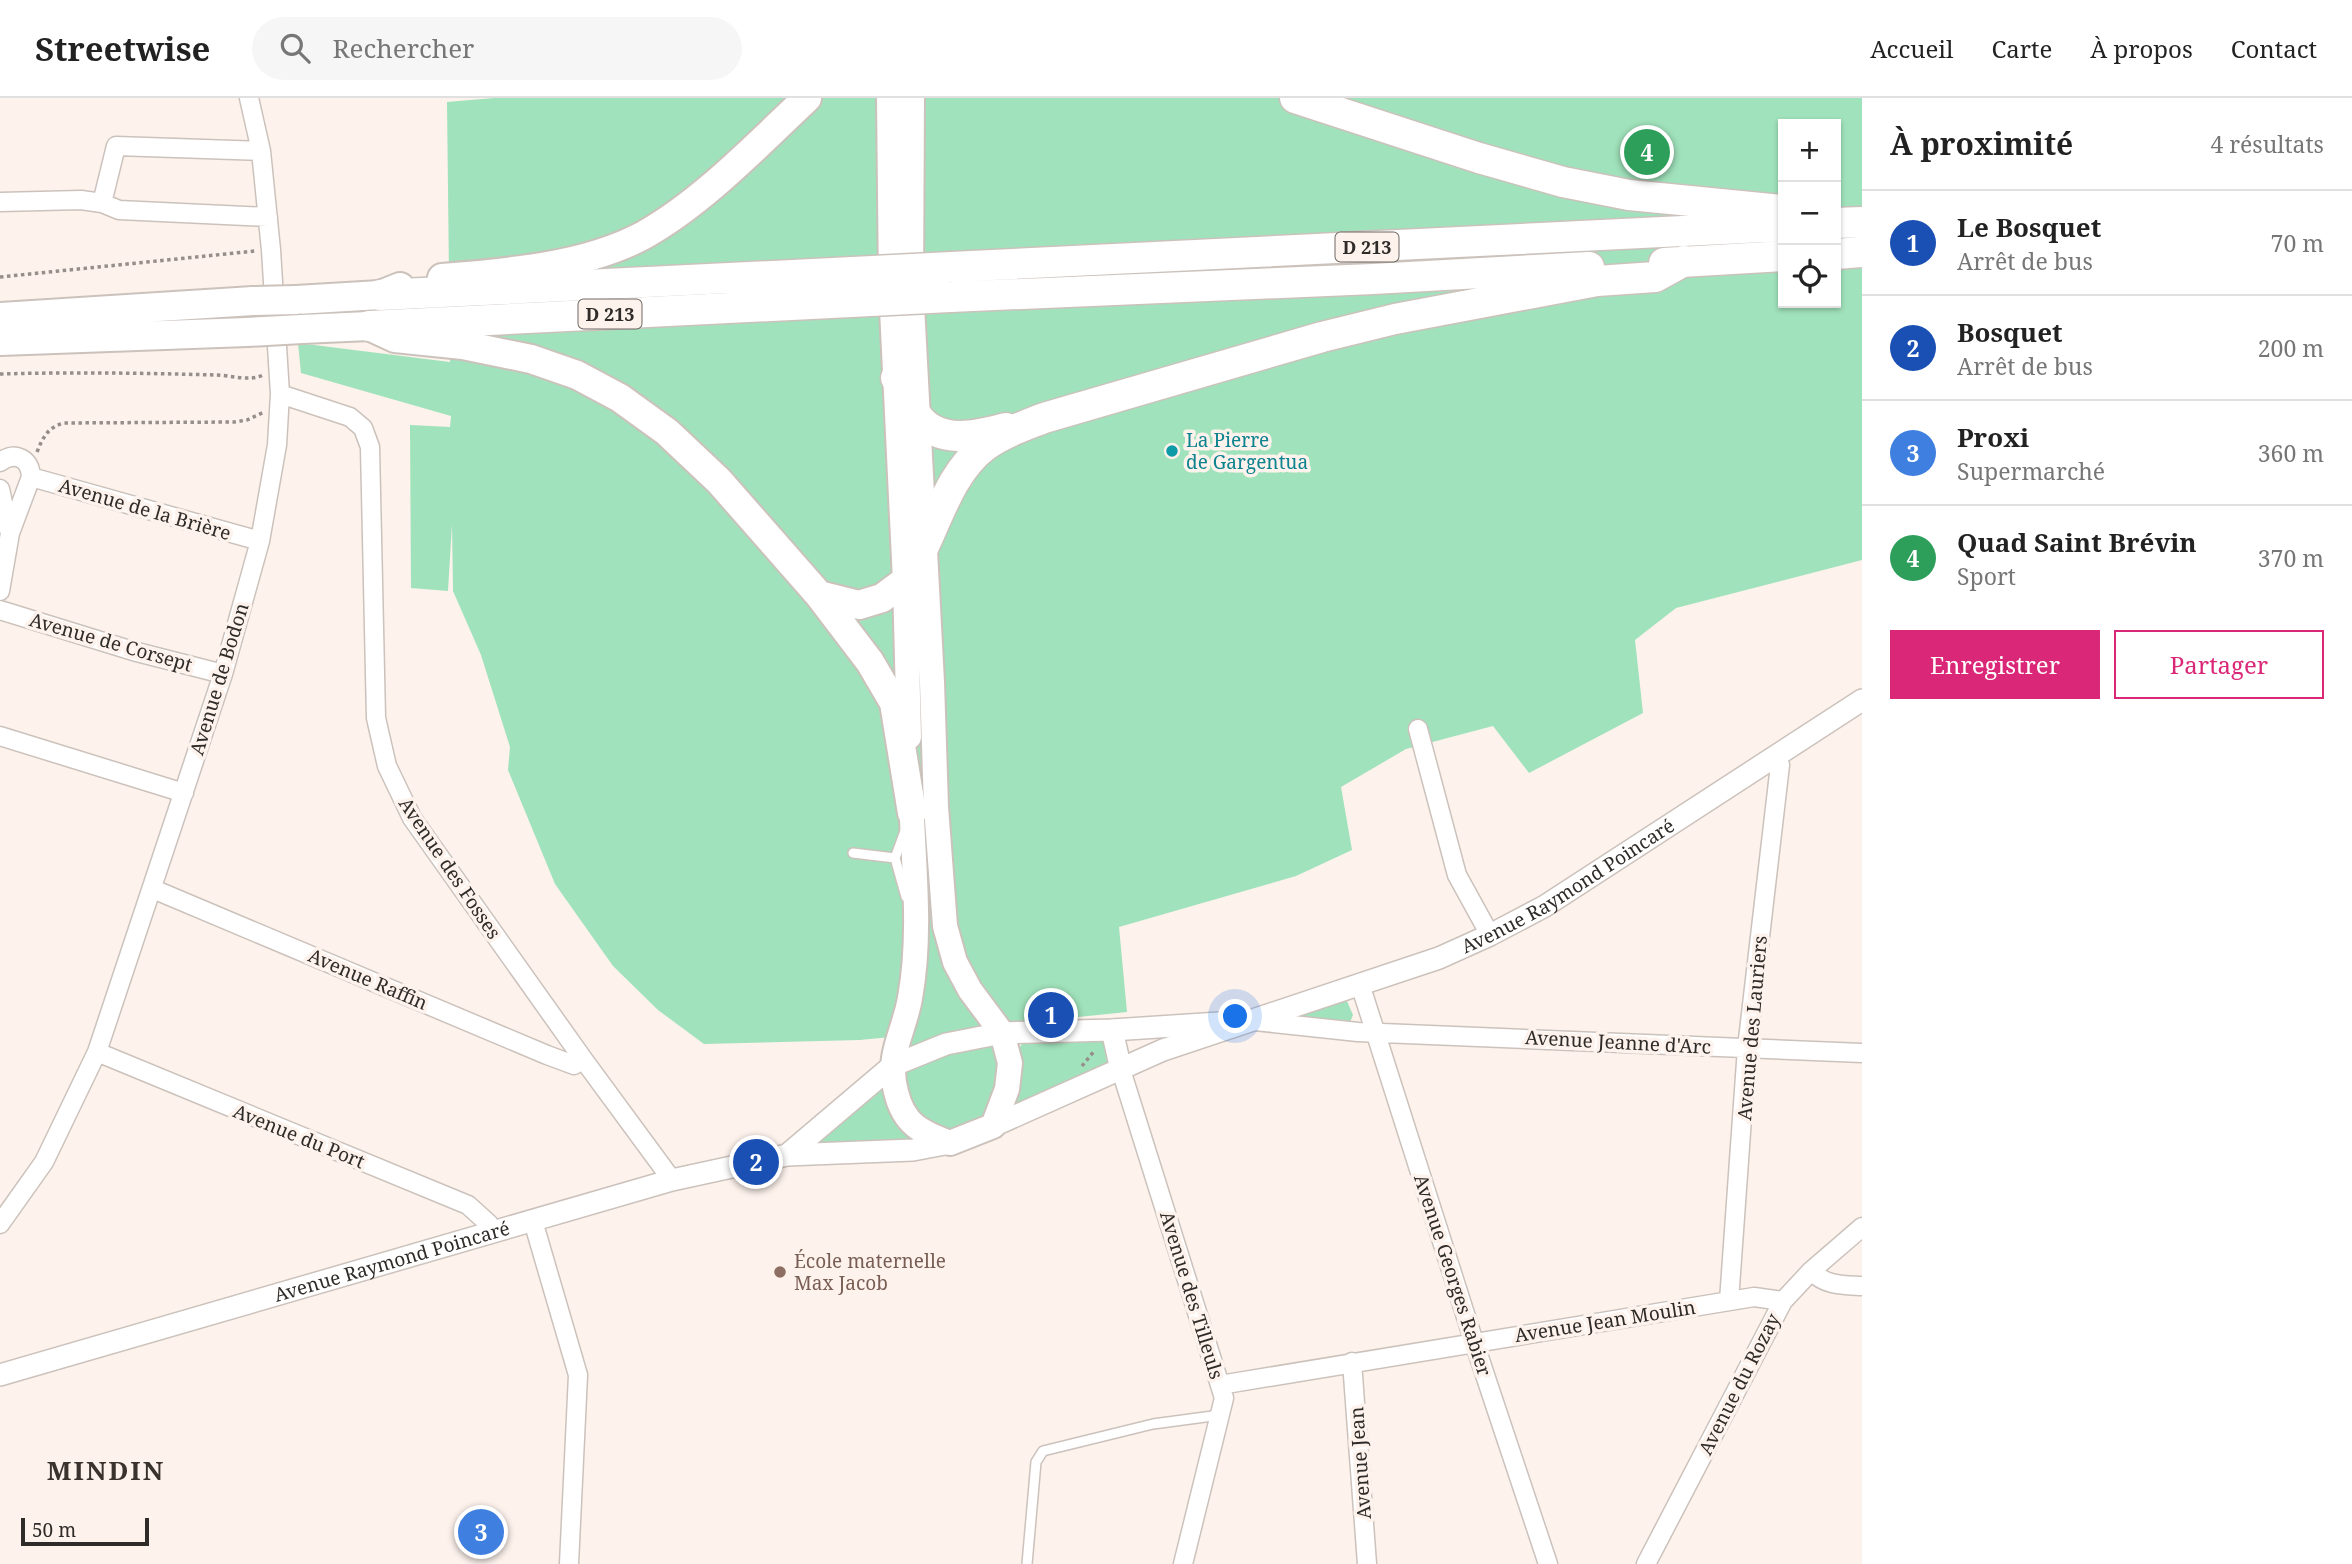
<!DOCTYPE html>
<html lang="fr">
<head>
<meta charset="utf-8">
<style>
	:root { --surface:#fff; --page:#f6f6f6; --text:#222; --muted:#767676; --line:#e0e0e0; --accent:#db2777 }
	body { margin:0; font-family:"Noto Serif",serif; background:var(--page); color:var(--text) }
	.controls { position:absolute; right:21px; top:21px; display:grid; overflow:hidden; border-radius:0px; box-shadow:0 2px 5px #0004 }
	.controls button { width:63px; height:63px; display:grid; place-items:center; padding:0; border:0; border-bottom:2px solid var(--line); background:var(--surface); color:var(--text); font:35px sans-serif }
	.scale { position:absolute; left:21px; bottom:18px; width:128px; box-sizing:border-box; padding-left:7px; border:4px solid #2f2b28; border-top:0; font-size:19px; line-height:24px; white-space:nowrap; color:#2f2b28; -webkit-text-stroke:5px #fdf2ec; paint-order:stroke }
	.you { position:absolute; left:1236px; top:919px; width:24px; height:24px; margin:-18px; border:5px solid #fff; border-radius:50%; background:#1a73e8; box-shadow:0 0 0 10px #1a73e833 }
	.badge { display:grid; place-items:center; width:46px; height:46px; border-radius:50%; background:var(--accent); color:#fff; font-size:23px; font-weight:700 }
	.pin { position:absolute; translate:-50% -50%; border:4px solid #fff; box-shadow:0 2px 7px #0006 }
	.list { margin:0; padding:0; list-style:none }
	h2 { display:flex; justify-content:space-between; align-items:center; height:91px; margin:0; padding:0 28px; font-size:30px }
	h2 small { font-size:23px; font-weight:400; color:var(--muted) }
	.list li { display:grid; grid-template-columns:46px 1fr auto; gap:21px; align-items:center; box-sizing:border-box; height:105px; padding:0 28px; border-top:2px solid var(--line) }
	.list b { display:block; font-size:26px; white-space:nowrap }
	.list p { margin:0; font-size:23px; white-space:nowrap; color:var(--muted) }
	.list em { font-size:23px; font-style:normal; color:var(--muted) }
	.actions { display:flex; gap:14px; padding:21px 28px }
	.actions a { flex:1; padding:16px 0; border:2px solid var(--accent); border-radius:0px; text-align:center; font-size:24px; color:var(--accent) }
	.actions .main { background:var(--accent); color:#fff }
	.icon { flex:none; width:38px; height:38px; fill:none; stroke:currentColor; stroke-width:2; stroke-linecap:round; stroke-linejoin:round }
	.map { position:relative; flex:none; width:1862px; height:1466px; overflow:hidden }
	header { display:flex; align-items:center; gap:42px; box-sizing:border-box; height:98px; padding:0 35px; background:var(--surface); border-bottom:2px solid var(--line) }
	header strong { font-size:33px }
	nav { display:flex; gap:38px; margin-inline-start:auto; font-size:24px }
	.search { width:490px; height:63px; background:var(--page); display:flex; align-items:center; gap:18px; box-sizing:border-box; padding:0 24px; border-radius:38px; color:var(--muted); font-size:26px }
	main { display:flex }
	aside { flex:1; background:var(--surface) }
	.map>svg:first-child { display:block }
	.green { fill:#a0e2bb; fill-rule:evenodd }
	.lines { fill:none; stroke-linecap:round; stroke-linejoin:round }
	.service-casing { stroke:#ccc2bc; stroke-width:12 }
	.minor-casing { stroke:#ccc2bc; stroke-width:21 }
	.tertiary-casing { stroke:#ccc2bc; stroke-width:24 }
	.secondary-casing { stroke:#ccc2bc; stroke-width:28 }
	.primary-casing { stroke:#ccc2bc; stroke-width:32 }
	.trunk-casing { stroke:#ccc2bc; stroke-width:33 }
	.path { stroke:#968e8a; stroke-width:3.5; stroke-dasharray:3.5 3.5; stroke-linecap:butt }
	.service { stroke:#fff; stroke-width:9 }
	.minor { stroke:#fff; stroke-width:18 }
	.tertiary { stroke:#fff; stroke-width:21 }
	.secondary { stroke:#fff; stroke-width:24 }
	.primary { stroke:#fff; stroke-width:28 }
	.trunk { stroke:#fff; stroke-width:30 }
	.primary-bridge-casing { stroke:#ccc2bc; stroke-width:32; stroke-linecap:butt }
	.trunk-bridge-casing { stroke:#ccc2bc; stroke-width:33; stroke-linecap:butt }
	.primary-bridge { stroke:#fff; stroke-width:28 }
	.trunk-bridge { stroke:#fff; stroke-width:30 }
	.culture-dot { fill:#0f9aa8; stroke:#fdf2ec; stroke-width:2.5 }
	.education-dot { fill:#8d6e63; stroke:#fdf2ec; stroke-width:2.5 }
	.labels { text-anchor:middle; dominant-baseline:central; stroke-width:7; stroke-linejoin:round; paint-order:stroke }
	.shield { fill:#fdf2ec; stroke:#6d6763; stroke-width:2 }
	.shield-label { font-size:18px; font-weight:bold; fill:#2f2b28 }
	.culture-label { font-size:19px; fill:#0d838f; stroke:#fdf2ec; text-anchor:start }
	.street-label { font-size:19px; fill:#2f2b28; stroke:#fdf2ec }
	.education-label { font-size:19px; fill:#785e54; stroke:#fdf2ec; text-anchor:start }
	.district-label { font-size:26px; font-weight:bold; letter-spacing:2px; fill:#39322d; stroke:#fdf2ec }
</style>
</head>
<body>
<header>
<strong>Streetwise</strong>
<div class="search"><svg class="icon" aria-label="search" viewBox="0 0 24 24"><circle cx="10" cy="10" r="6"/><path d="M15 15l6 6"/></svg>Rechercher</div>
<nav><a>Accueil</a><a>Carte</a><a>À propos</a><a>Contact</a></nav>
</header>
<main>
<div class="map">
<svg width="1862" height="1466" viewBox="0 0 1862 1466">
	<rect width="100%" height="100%" fill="#fdf2ec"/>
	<path class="green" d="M494 0H1862V462L1676 510 1635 542 1643 615 1529 675 1493 628 1406 651 1341 689 1352 752 1296 778 1119 829 1127 914 981 929 912 949 909 945 911 937 860 942 704 946 658 912 613 868 555 786 508 672 510 649 481 557 453 493 452 426 448 493 411 490 410 327 450 329 451 318 301 275 298 245 450 264 447 4ZM1783 26H1836V205H1783Z
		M1344 900 1347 903 1353 917 1350 924 1295 921 1294 916Z
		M1105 940 1112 965 1014 1008 1016 955 1024 943Z
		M994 946C1007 973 995 996 983 1021L954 1033 929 1029 905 999V971L931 958Z
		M883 987 913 1037 912 1041 909 1043 814 1052 809 1045Z"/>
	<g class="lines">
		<g class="service-casing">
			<path id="service" d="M905 733 895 760 906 799
				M853 755 895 760
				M1027 1466 1036 1364 1043 1353 1153 1326 1220 1317"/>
		</g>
		<g class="minor-casing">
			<path id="minor" d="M0 104 81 102 102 105 119 112 268 119
				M102 105 116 48 261 53
				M280 296 350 319 363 330 370 349 376 620 387 668 412 720 583 961 672 1082
				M0 364C15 353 30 360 31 379L10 435 0 493
				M31 379 260 443
				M0 391 9 432
				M0 512 133 553 223 576
				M1418 631 1457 777 1490 837
				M0 638 184 695
				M153 791 547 957 574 967 583 961
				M1360 886 1474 1244 1548 1466
				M1255 923 1358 934 1862 955
				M97 954 468 1107 489 1126 491 1134
				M1121 972 1224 1300 1183 1466
				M533 1123 578 1277 569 1466
				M0 1126 44 1064 97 954 223 576 260 443 277 347 280 296 271 152 261 53 249 0
				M1811 1173C1826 1188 1842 1187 1862 1188
				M1729 1203 1747 950 1780 667 1777 657
				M1352 1264 1367 1466
				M1220 1287 1754 1199 1783 1203
				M1646 1466 1783 1203 1811 1173 1862 1129"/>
		</g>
		<g class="tertiary-casing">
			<g id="tertiary">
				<path d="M1112 932 1121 972"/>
				<path id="s1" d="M993 1028 1163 952 1439 860 1490 837 1545 808 1862 602"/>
				<path d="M787 1057 892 968 946 946 1002 935 1112 932 1219 925"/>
				<path id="s2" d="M0 1277 672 1082 787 1057 913 1052 950 1045"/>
			</g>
		</g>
		<g class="secondary-casing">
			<path id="secondary" d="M889 0 891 190 905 483 909 639
				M911 697C913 764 922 834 910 900 904 935 886 957 896 994 904 1027 921 1034 950 1045L993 1028 1007 991 1010 965 1002 935 970 892 955 864 945 828 936 709 932 584 911 189 912 0"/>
		</g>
		<g class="primary-casing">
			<path id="primary" d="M442 180C507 175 587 168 644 137 703 104 758 46 807 0
				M296 202 380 197 400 189
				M0 219 253 203
				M302 231 369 228 395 240 463 247 531 261 577 277 620 300 667 334 719 383 819 497 870 564 894 605 912 715
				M0 243 247 234
				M819 497 859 507 882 500 905 483 924 448"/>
		</g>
		<g class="trunk-casing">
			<path id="trunk" d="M1295 0 1479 60 1563 84 1629 97 1783 112
				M1836 125 1862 124
				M1836 156 1862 154
				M1664 165 1783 158
				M951 169 1783 128
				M380 197 853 174
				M950 199 1373 181 1589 169
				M369 228 851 204
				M896 280C903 293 909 307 918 319 939 347 977 338 1006 330
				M924 448C940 414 954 371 985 348 1003 335 1024 328 1044 320L1322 239 1395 221 1597 183 1655 179 1684 163"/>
		</g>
		<path class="path" d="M0 179 255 153
			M0 276C72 274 143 275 215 277 230 277 249 284 263 277
			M37 354C43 339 48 329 64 325L234 324 247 322 264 314
			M1082 968 1095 952"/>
		<use href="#service" class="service"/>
		<use href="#minor" class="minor"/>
		<use href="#tertiary" class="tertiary"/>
		<use href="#secondary" class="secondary"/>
		<use href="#primary" class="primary"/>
		<use href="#trunk" class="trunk"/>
		<g class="primary-bridge-casing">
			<path id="primary-bridge" d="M253 203 296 202
				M247 234 302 231"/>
		</g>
		<g class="trunk-bridge-casing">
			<path id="trunk-bridge" d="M853 174 951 169
				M851 204 950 199"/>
		</g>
		<use href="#primary-bridge" class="primary-bridge"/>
		<use href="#trunk-bridge" class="trunk-bridge"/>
	</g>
	<circle class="culture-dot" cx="1172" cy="353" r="7"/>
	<circle class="education-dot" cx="780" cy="1174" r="7"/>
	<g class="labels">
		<g class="shield">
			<rect x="1335.5" y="134.5" width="63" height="29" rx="5"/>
			<rect x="578.5" y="201.5" width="63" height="29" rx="5"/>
		</g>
		<g class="shield-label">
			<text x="1367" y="149">D 213</text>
			<text x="610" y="216">D 213</text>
		</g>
		<g class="culture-label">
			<text x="1186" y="342">La Pierre<tspan x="1186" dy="22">de Gargentua</tspan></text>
		</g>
		<g class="street-label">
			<text transform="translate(145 411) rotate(16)">Avenue de la Brière</text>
			<text transform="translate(111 544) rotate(16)">Avenue de Corsept</text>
			<text transform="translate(219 581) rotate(-73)">Avenue de Bodon</text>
			<text transform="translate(450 770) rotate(56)">Avenue des Fosses</text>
			<text stroke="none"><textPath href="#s1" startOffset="625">Avenue Raymond Poincaré</textPath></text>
			<text transform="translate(368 881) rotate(23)">Avenue Raffin</text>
			<text transform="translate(1752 930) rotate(-85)">Avenue des Lauriers</text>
			<text transform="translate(1618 944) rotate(3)">Avenue Jeanne d'Arc</text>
			<text transform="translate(299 1038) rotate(22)">Avenue du Port</text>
			<text stroke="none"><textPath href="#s2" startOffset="408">Avenue Raymond Poincaré</textPath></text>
			<text transform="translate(1453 1177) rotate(72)">Avenue Georges Rabier</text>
			<text transform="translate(1192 1197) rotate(73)">Avenue des Tilleuls</text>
			<text transform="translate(1605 1223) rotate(-9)">Avenue Jean Moulin</text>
			<text transform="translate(1739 1286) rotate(-63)">Avenue du Rozay</text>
			<text transform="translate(1360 1365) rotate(-94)">Avenue Jean</text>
		</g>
		<g class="education-label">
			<text x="794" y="1163">École maternelle<tspan x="794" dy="22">Max Jacob</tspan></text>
		</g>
		<g class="district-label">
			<text x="106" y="1372">MINDIN</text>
		</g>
	</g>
</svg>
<div class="controls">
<button>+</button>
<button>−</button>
<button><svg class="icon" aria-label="locate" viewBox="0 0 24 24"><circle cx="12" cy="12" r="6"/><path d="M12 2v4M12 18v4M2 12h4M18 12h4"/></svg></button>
</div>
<div class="scale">50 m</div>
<div class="you"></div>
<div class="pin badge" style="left:1051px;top:917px;background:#1a4fb4">1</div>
<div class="pin badge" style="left:756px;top:1064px;background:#1a4fb4">2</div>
<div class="pin badge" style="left:481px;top:1434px;background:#3f7fe0">3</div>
<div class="pin badge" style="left:1647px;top:54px;background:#2e9e5b">4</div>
</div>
<aside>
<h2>À proximité<small>4 résultats</small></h2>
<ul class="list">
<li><span class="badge" style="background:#1a4fb4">1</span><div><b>Le Bosquet</b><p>Arrêt de bus</p></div><em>70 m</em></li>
<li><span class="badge" style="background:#1a4fb4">2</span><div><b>Bosquet</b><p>Arrêt de bus</p></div><em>200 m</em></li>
<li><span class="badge" style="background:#3f7fe0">3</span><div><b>Proxi</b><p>Supermarché</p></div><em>360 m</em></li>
<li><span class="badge" style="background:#2e9e5b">4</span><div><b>Quad Saint Brévin</b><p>Sport</p></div><em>370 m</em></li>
</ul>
<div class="actions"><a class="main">Enregistrer</a><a>Partager</a></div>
</aside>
</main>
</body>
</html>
